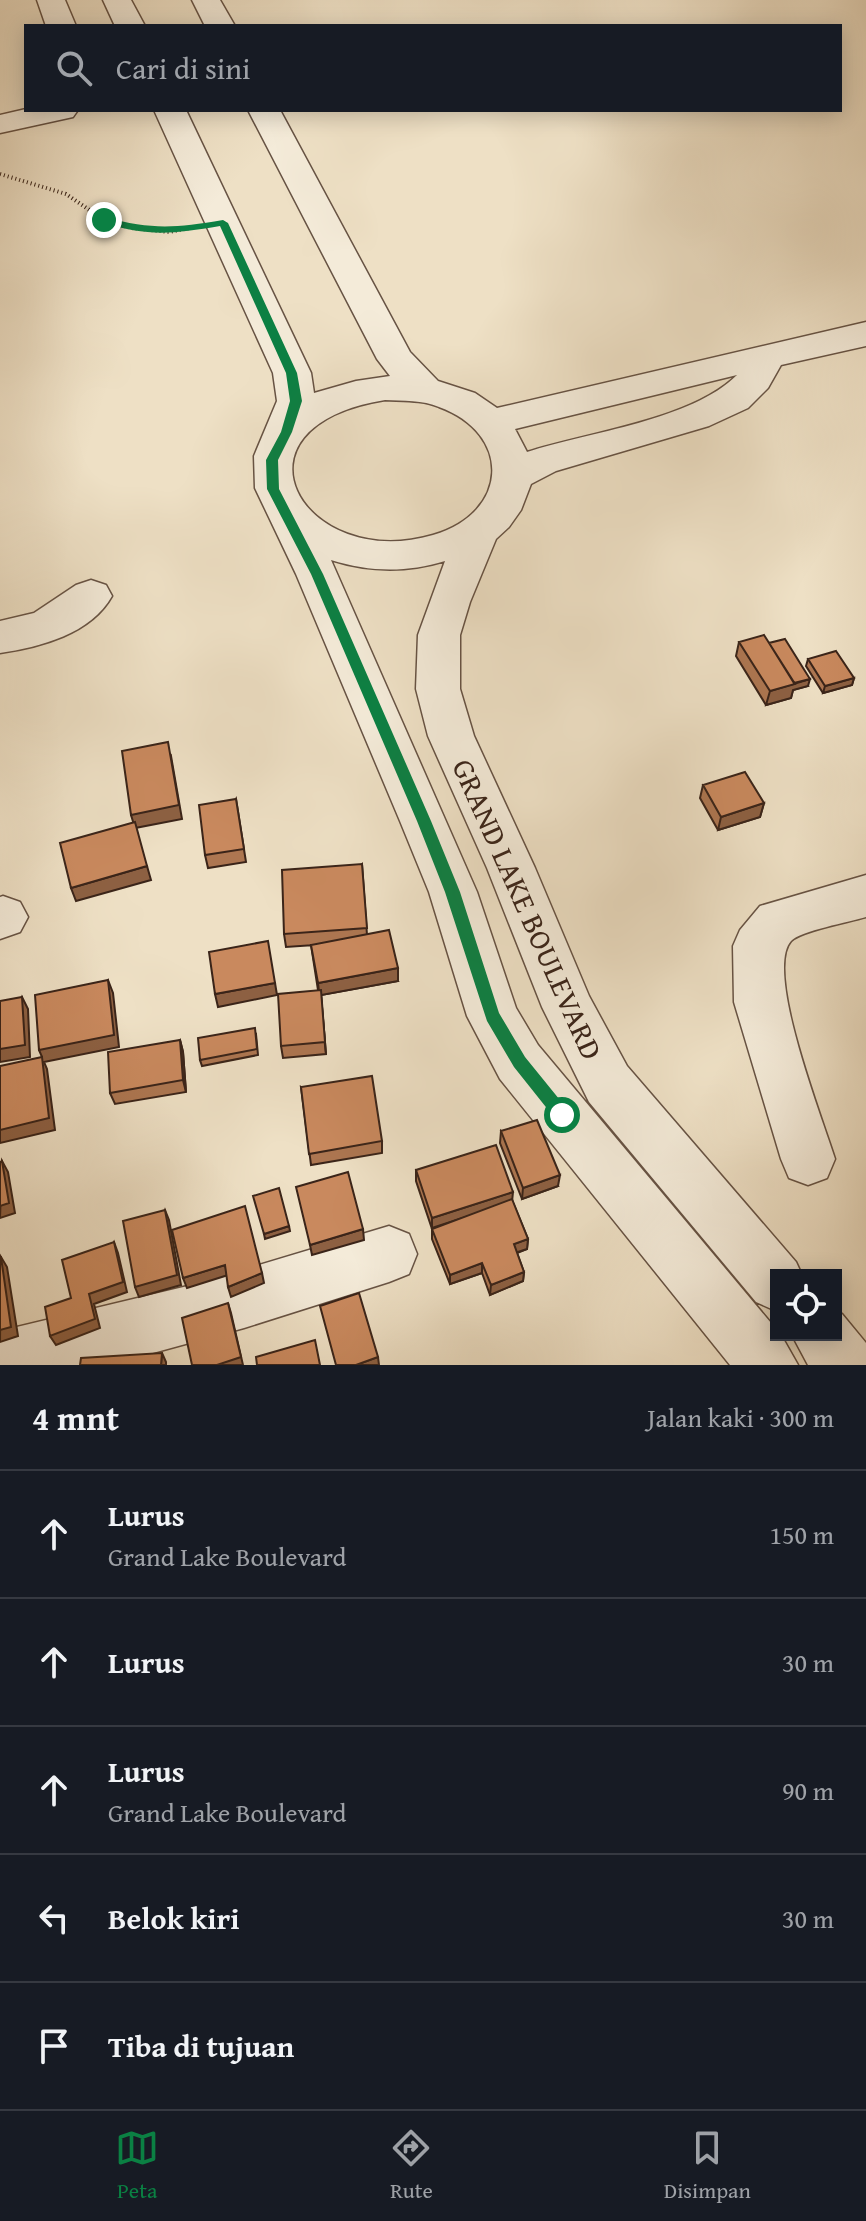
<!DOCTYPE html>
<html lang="id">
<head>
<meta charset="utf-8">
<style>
	:root { --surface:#171b24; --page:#20242c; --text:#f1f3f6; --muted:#9ea1a6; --line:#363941; --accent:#0b8043 }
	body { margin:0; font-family:"Gentium Book Plus",serif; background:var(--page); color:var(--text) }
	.controls { position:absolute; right:24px; bottom:24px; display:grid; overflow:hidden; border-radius:0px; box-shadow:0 4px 20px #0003 }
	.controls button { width:72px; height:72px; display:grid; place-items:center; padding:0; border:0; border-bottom:2px solid var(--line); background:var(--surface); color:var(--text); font:40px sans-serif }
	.stop { position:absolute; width:24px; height:24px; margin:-18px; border:6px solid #0b8043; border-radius:50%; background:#fff }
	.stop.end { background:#0b8043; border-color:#fff; box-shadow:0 2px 8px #0008 }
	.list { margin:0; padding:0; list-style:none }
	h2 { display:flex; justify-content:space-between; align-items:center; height:104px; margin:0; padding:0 32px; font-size:34px }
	h2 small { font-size:26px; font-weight:400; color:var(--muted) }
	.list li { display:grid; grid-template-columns:52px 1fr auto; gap:24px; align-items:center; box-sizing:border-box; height:128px; padding:0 32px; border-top:2px solid var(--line) }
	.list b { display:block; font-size:30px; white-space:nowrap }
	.list p { margin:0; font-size:26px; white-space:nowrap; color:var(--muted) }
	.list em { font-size:26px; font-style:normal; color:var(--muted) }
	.icon { flex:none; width:44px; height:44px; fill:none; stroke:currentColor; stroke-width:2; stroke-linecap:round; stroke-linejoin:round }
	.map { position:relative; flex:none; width:866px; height:1365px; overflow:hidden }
	.search { position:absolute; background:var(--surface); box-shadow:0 4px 20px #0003; left:24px; right:24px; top:24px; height:88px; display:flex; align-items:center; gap:20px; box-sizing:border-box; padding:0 28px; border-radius:0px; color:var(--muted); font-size:30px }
	.sheet { height:744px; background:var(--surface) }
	nav { display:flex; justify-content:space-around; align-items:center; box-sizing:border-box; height:112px; border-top:2px solid var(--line); background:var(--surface); font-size:22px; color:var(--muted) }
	nav a { display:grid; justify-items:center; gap:4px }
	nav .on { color:var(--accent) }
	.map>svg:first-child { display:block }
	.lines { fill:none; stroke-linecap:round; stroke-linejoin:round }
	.minor-casing { stroke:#675344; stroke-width:3 }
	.path { stroke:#3a2419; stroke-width:4; stroke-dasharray:1 3; stroke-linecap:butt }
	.minor { fill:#f4ebd9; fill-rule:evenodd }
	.wall { fill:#ad7651; stroke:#3a2419; stroke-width:2 }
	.shaded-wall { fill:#8d6042; stroke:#3a2419; stroke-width:2 }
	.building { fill:#c9895e; stroke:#3a2419; stroke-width:2 }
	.route { fill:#0b8043 }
	.labels { text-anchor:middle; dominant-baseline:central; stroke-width:6; stroke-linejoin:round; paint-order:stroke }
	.street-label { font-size:30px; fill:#3a2419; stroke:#f4ebd9 }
</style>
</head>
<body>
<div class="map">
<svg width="866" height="1365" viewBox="0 0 866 1365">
	<rect width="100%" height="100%" fill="#eee0c5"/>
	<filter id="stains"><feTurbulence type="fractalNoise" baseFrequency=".0025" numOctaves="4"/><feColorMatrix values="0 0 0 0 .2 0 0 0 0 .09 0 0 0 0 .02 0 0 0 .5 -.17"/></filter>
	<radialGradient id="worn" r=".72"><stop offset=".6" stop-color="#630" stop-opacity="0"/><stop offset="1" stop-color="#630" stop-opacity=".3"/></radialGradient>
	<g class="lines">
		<g class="minor-casing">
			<path id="minor" d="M37 0H65L76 26H46Z
				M103 0H131L145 26H115Z
				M192 0H220L235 26H205Z
				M26 109V110H78L73 117 0 133V115Z
				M154 110H186L311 373 314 393 356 381 390 376 377 359 248 110H280L410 352 438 381 475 393 497 408 866 322V346L781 365 768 388 748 408 709 426 556 471 531 484 521 510 509 527 496 539 470 602 460 635V689L474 736 535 868 589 996 627 1066 796 1262 802 1275H776V1311L756 1302 589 1102 542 1007 487 868 428 736 416 689 418 635 445 561C406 573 369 572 331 560L477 892 516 1008 538 1045 776 1329V1335H781L798 1365H730L500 1079 467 1016 429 892 400 821 296 574 255 488 254 456 277 401 273 373ZM737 375C692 420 589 432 527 452L515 429ZM385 400C403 401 423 400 439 407 513 434 509 513 433 535 303 573 218 427 385 400Z
				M91 580 106 585 112 596C91 634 40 647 0 653V621L34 613 76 585Z
				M866 875V917C850 922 800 931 791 941 764 971 823 1120 835 1159L827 1178 808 1185 789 1178 781 1159 734 1002 733 946 740 930 760 906Z
				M3 896 20 902 28 917 20 932 0 939V897Z
				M389 1226 409 1234 417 1254 409 1274 389 1282 244 1328 109 1365H0V1331L196 1284Z
				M836 1312 842 1314 866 1343V1365H808L792 1335H836Z"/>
		</g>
		<path class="path" d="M0 174 66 194 104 220 131 228 169 232 190 228"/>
		<use href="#minor" class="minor"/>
	</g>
	<path class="wall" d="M739 642 769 643 808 686 793 690 791 698 766 705 736 656Z
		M808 659 854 678 852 685 823 693 806 666Z
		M703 785 764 803 760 817 718 830 700 798Z
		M236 799 246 862 208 868 205 855Z
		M362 864 367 935 398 981 321 995 326 1054 283 1058 281 1046 318 990 311 945H315L286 947 284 934Z
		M256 1034 258 1055 202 1066 200 1060Z
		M180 1040 183 1052 186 1092 115 1104 110 1093Z
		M301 1087 382 1141V1153L311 1165Z
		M501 1131 558 1186 522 1199 500 1143Z
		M416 1170 512 1200 528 1239 527 1249 517 1253 524 1272 523 1281 490 1295 482 1273 450 1284 432 1239V1229L416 1181Z"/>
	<path class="shaded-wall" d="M854 678 852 685 823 693 825 686Z
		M810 679 808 686 793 690 791 698 766 705 770 691Z
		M171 756 182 819 135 828 131 815Z
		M764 803 760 817 718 830 721 817Z
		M147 866 151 880 76 901 71 888Z
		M398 968V981L321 995 326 1054 318 983Z
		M108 980 113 993 119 1047 44 1062 47 1069 55 1130 0 1143V1130L42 1057 39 1050Z
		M275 983 277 995 218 1007 215 994Z
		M22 997 28 1009 30 1057 0 1062V1049Z
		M180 1040 183 1052 186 1092 183 1080Z
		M2 1161 8 1172 15 1213 0 1218Z
		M560 1175 558 1186 522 1199 523 1188Z
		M513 1192 512 1202 432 1228V1218Z
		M165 1210 169 1220 181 1285 139 1297 135 1287Z
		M289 1226 290 1231 265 1239 264 1234Z
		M363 1229 364 1240 312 1255 310 1245Z
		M528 1239 527 1249 512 1254 514 1244Z
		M114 1242 118 1253 127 1292 94 1304 100 1328 56 1345 50 1336 89 1294Z
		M1 1257 7 1267 18 1336 0 1342Z
		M482 1263V1273L450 1284V1275Z
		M225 1265 228 1275 187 1288 183 1278Z
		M524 1272 523 1281 490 1295 491 1285Z
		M262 1273 264 1283 231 1297 228 1287Z
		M228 1303 231 1313 243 1365H217Z
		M162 1353 166 1362V1365H161Z
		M378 1357 379 1365H356Z"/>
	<path class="building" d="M764 635 795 684 770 691 739 642Z
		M785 639 810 679 794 683 769 643Z
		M836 651 854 678 825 686 808 659Z
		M168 742 179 805 131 815 122 751Z
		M745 772 764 803 721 817 703 785Z
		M236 799 244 849 205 855 199 805Z
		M135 822 147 866 71 888 60 843Z
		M362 864 367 928 284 934 282 870Z
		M389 930 398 968 318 983 311 945Z
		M268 941 275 983 215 994 209 952Z
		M108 980 114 1035 39 1050 35 995Z
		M321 990 325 1042 281 1046 278 994Z
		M22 997 25 1045 0 1049V1001Z
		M255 1028 257 1049 200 1060 198 1038Z
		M180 1040 183 1080 110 1093 108 1052Z
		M42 1057 49 1118 0 1130V1066Z
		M372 1076 382 1141 309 1154 301 1087Z
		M537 1120 560 1175 523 1188 501 1131Z
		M496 1145 513 1192 432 1218 416 1170Z
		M2 1161 9 1203 0 1206V1162Z
		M348 1172 363 1229 310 1245 296 1187Z
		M279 1188 289 1226 264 1234 253 1196Z
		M512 1199 528 1239 514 1244 524 1272 491 1285 482 1263 450 1275 432 1229Z
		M245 1206 262 1273 228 1287 225 1265 183 1278 172 1230Z
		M165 1210 177 1275 135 1287 123 1221Z
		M114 1242 123 1282 89 1294 95 1319 50 1336 45 1307 71 1298 62 1260Z
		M0 1257H1L11 1327 0 1330Z
		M359 1293 378 1357 356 1365H336L320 1306Z
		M228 1303 241 1357 217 1365H192L182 1318Z
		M315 1340 320 1365H257L256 1357Z
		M162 1353 161 1365H80L81 1358Z"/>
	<path class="route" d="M104 217C153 230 174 228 223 220L228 223 297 373 302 401 292 432 278 460 279 489 323 574 431 821 460 892 499 1013 525 1057 568 1110V1121H557L514 1067 487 1021 445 892 417 821 311 574 267 489 266 460 281 432 290 401 286 373 220 226C172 234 148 237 101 222Z"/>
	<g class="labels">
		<g class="street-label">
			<text transform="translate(528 909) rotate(66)">GRAND LAKE BOULEVARD</text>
		</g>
	</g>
	<rect width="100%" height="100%" filter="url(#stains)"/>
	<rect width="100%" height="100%" fill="url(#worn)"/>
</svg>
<div class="controls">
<button><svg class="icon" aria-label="locate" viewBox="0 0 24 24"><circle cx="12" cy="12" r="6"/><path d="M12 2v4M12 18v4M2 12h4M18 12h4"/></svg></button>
</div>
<div class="stop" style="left:562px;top:1115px"></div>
<div class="stop end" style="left:104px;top:220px"></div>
<div class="search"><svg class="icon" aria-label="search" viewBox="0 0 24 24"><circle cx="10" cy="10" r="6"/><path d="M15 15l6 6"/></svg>Cari di sini</div>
</div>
<section class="sheet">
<h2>4 mnt<small>Jalan kaki · 300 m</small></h2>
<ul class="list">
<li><svg class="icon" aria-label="ahead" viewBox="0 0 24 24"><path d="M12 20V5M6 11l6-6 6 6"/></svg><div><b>Lurus</b><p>Grand Lake Boulevard</p></div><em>150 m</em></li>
<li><svg class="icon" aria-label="ahead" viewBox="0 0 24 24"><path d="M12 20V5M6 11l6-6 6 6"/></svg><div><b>Lurus</b></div><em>30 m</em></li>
<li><svg class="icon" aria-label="ahead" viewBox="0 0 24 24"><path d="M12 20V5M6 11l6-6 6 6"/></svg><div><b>Lurus</b><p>Grand Lake Boulevard</p></div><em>90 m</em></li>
<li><svg class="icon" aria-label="left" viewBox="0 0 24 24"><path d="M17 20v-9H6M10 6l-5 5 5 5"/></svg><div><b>Belok kiri</b></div><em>30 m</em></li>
<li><svg class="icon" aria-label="arrive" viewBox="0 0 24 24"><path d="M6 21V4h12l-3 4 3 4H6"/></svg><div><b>Tiba di tujuan</b></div></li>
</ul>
</section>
<nav>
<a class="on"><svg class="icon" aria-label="map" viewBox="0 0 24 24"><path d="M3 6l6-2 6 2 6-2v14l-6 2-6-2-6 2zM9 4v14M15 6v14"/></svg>Peta</a>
<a><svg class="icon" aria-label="directions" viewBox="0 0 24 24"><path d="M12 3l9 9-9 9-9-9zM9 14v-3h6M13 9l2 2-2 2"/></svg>Rute</a>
<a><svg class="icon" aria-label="saved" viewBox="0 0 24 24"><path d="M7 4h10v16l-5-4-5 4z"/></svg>Disimpan</a>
</nav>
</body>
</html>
